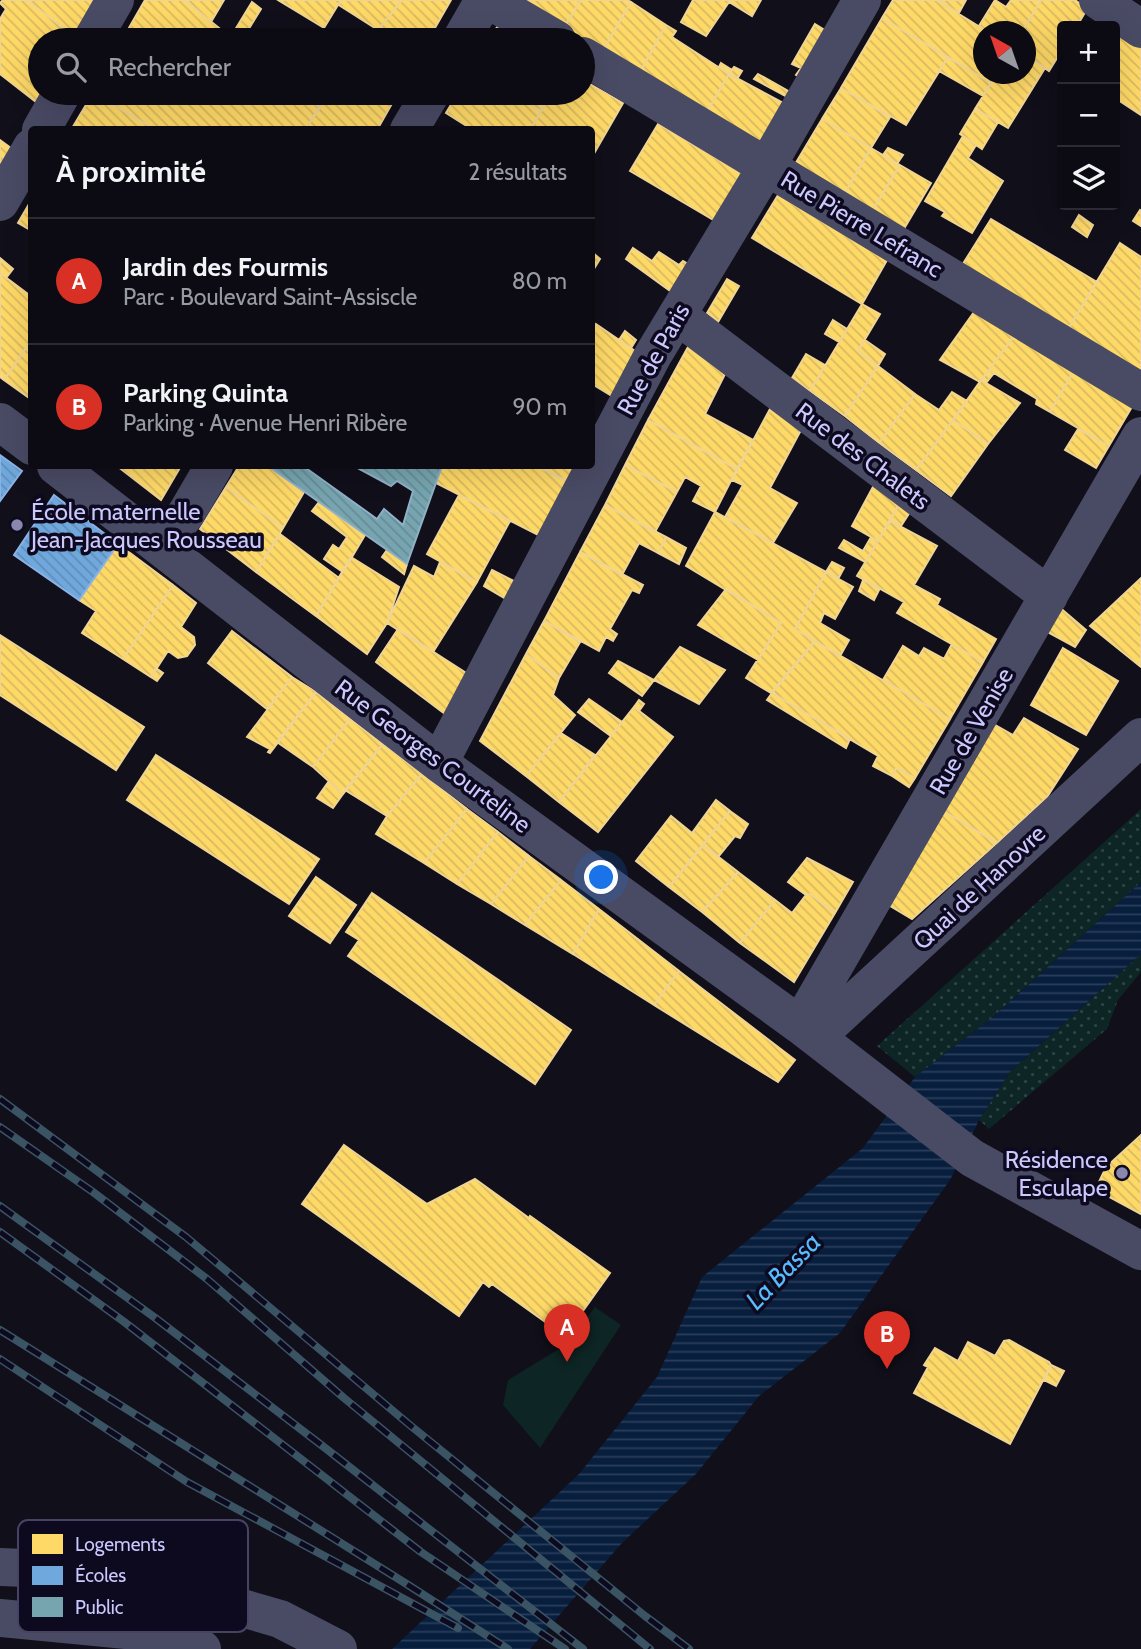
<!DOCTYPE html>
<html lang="fr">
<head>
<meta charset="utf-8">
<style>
	:root { --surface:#0c0b14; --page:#1a1922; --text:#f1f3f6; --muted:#9a9ba0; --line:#2c2b34; --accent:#d93025 }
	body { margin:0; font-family:Cabin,sans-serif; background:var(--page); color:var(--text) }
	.controls { position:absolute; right:21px; top:21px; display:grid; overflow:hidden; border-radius:7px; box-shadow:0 7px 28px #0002 }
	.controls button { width:63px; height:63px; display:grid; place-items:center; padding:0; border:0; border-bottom:2px solid var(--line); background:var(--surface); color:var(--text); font:35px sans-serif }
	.compass { position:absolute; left:973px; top:21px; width:63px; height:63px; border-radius:50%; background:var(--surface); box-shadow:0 7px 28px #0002; rotate:320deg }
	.you { position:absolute; left:602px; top:878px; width:24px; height:24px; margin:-18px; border:5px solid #fff; border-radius:50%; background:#1a73e8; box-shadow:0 0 0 10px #1a73e833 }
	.badge { display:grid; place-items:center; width:46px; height:46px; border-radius:50%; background:var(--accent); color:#fff; font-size:23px; font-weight:700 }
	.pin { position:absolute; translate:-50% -58px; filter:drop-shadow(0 2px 4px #0008) }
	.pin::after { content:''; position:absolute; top:37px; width:24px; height:21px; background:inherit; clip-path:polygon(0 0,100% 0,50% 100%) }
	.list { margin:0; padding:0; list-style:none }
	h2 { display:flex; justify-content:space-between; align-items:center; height:91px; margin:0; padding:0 28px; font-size:30px }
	h2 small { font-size:23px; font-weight:400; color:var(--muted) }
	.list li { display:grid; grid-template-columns:46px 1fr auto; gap:21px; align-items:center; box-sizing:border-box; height:126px; padding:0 28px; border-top:2px solid var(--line) }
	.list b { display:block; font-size:26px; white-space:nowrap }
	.list p { margin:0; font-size:23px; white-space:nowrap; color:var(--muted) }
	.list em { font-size:23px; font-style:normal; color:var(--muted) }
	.icon { flex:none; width:38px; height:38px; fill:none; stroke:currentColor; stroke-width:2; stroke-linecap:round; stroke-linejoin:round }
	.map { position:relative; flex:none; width:1141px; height:1649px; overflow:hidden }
	.search { position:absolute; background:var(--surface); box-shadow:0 7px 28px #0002; left:28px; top:28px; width:567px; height:77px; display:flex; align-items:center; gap:18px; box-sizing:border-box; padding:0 24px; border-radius:38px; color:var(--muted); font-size:26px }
	.panel { position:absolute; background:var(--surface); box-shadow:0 7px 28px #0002; left:28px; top:126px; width:567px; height:343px; border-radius:7px }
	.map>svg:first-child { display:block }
	.grass { fill:url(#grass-dots) }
	.green { fill:#0d2524 }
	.water { fill:url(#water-rules) }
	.homes { fill:url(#homes-back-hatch); stroke:#efd494; stroke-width:2 }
	.schools { fill:url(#schools-back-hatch); stroke:#8bb2e6; stroke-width:2 }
	.public { fill:url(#public-back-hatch); stroke:#90b0c7; stroke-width:2 }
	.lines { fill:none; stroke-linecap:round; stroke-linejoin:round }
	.minor { stroke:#494a64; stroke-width:38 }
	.rail-casing { stroke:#3b5464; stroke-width:8 }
	.rail { stroke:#0d0a1f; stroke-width:5; stroke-dasharray:16; stroke-linecap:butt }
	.poi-dot { fill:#8a87af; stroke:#0d0a1f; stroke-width:2.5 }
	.labels { text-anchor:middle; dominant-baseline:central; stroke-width:7; stroke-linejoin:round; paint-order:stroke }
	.street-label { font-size:24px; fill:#cbc8ff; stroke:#0d0a1f }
	.poi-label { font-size:24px; fill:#cbc8ff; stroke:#0d0a1f; text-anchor:start }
	.water-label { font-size:26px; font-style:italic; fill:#56bbff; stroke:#0d0a1f }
	.key { fill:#0d0a1f; stroke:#464362; stroke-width:2 }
	.key-label { font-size:19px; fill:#cbc8ff }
</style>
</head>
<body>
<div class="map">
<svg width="1141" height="1649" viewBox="0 0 1141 1649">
	<defs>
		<pattern id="grass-dots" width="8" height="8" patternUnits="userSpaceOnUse" patternTransform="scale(1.75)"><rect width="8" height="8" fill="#0d2524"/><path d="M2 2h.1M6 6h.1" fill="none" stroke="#2f4345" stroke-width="1.8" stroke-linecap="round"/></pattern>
		<pattern id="water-rules" width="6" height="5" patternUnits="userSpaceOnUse" patternTransform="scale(1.75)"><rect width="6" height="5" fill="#081e3d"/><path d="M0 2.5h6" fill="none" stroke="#2b3d5a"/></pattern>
		<pattern id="homes-back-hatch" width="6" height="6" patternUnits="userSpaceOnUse" patternTransform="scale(1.75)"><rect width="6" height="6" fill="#ffd966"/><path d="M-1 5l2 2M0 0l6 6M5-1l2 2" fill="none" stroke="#d8ba61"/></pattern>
		<pattern id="schools-back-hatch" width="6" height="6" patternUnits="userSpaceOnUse" patternTransform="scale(1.75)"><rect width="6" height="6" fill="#6fa8dc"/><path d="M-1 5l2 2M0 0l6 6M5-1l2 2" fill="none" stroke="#628db8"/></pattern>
		<pattern id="public-back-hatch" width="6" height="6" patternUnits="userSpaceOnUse" patternTransform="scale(1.75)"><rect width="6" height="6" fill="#76a5af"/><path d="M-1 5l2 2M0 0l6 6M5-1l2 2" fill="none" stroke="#688b96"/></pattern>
	</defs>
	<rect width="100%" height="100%" fill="#100f1a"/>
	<path class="grass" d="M1141 809V882L994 1016 915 1077 877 1046Z
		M1141 954V972L1118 1000 1107 1029 989 1129 979 1120 1010 1072Z"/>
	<path class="green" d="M595 1307 621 1325 540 1448 503 1405 508 1380 567 1344Z"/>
	<path class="water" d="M1141 882V954L1010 1072 979 1120 950 1180 840 1333 759 1396 696 1474 621 1544 530 1649H392L579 1474 657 1377 702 1277 863 1148 915 1077 994 1016Z"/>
	<path class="homes" d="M3 0H26L79 39 78 40H40L41 106 0 74V19L6 9 0 3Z
		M26 0H101L79 39Z
		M145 0H184L234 40H122Z
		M184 0H224L211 22Z
		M278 0H341L324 28Z
		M341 0H402L378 30 339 5Z
		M402 0H451L428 40H370Z
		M515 0H581L563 29Z
		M581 0H627L631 2 602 52 563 29Z
		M693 0H761L752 16 729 2 706 36 681 22Z
		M893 0H936L988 32H984V74H997L991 83 882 18Z
		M936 0H966L959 13Z
		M995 0 1006 7 1011 0H1041L1022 32H988L979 26Z
		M1041 0H1075L1087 9 1077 26H1062V50L1049 71 1026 55V32H1022Z
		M252 2 261 9 242 40H234L230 38Z
		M631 2 666 25 639 74 602 52Z
		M882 18 948 57 906 125 841 88Z
		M815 24 828 32 800 77 796 75 801 68 792 64Z
		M666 25 676 31 672 37 729 74 705 115 639 74Z
		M497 27 519 40H489Z
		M1115 28 1141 45V115L1115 98Z
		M1026 55 1045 68 1008 128 975 109 997 74H1026Z
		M948 57 991 83 983 96 939 71Z
		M721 63 732 70 729 74 719 67Z
		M734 67 742 71 737 79 729 74Z
		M729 74 785 104 759 147 705 115Z
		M758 74 792 93 789 98 754 79Z
		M583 80 623 103 592 157V130H547L542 127 540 130H530L552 93H583Z
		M841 88 890 117 871 148 822 119Z
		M93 93H301L319 107 307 127 311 130H156Z
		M93 93 156 130H71Z
		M301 93H321L327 97 319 107Z
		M333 93H385L394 100 377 130H311L307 127 327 97 329 99Z
		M458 93H511L541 111 530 130H473L446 113Z
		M511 93H552L541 111Z
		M975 109 998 122 982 149 960 134Z
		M822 119 871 148 843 196 794 166Z
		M658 124 743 174 715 221 630 171Z
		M963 136 976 145 968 158 1003 181 972 233 942 216 945 212 925 201Z
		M0 140 15 151 0 177Z
		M871 148 900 165 871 213 843 196Z
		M888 148 903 155 897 164 883 155Z
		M900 165 931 183 902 232 871 213Z
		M778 195 887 260 862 304 752 238Z
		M32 199V231L18 223Z
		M1140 210 1141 211V226L1133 221Z
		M1079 215 1093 225 1087 237 1072 227Z
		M991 219 1097 282 1067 331 961 267Z
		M1120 243 1141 257V375L1067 331Z
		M633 248 652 261 659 252 679 265 683 261 690 265 673 293 626 259Z
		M592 252 600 259 592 272Z
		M0 258 13 269 6 278 0 273Z
		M0 273 32 297V339L4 380 0 377Z
		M727 279 739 286 718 322 707 313Z
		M862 304 880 314 858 351 878 366 845 416 810 391Z
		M974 312 1014 336 980 382 940 360Z
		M833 320 847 329 839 342 825 334Z
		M596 324 641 355 617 399 592 384V331Z
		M625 331 636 340 631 348 619 340Z
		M1014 336 1074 371 1050 412 1036 404 1037 399 989 370Z
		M32 339V400L4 380Z
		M865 340 885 354 878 366 858 351Z
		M688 347 725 374 705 414 753 440 737 469 648 420Z
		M806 354 825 365 810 391 792 378Z
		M878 366 915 394 879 443 845 416Z
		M989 370 994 373 986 383 981 380Z
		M1074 371 1133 405 1109 446 1050 412Z
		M981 380 1020 403 988 444 953 420Z
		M952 392 967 401 916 470 879 443 915 394 939 410Z
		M770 409 801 430 770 488 797 503 773 543 725 517 743 485 732 480Z
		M648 420 737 469 715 512 693 501 701 486 685 477 677 492 625 465Z
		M953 420 988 444 951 496 916 470Z
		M1078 429 1109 446 1096 468 1065 450Z
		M625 465 677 492 655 532 605 505Z
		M117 466H181L161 500Z
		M239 466H268L304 492 283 528 226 487Z
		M442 466H537L573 485 544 538 436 483Z
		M544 466H583L573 484 543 469Z
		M874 485 899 504 878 541 852 526Z
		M226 487 283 528 256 572 200 529Z
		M459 495 510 521 477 582 427 554Z
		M319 502 365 535 343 572 324 559 333 545 339 549 347 537 312 511Z
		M899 504 910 512 901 526 890 521Z
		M605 505 666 537 658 553 639 543 622 575 580 552Z
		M715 512 826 572 795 629 815 641 771 693 746 678 781 623 686 566Z
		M890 521 937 546 914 585 940 599 937 605 996 639 983 662 897 613 904 602 857 576Z
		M280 534 339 578 316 616 256 572Z
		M666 537 686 548 679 564 658 553Z
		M871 537 878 541 865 562 839 548 844 540 863 551Z
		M118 544 173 585 123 659 82 633 96 611 79 600Z
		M387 550 407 564 404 574 382 557Z
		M580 552 643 585 639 593 632 590 610 629 617 634 613 641 606 637 599 651 544 621Z
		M351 557 399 587 387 623 367 654 316 616Z
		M440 562 477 582 433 652 387 623 414 566 434 577Z
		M832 562 844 568 838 579 826 572Z
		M492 570 520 584 511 602 484 586Z
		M826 572 853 587 835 619 824 613 820 623 849 640 840 656 795 629Z
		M1141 578V667L1090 626Z
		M863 580 880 588 874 600 859 591Z
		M173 585 196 603 181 627 194 637 195 645 187 656 178 658 168 651 151 677 123 659Z
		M726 589 781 623 758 660 698 625Z
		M1058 606 1086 630 1075 647 1044 630Z
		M544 621 580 642 559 678 526 654Z
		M398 629 471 676 449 717 376 662Z
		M232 631 292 677 267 709 208 663Z
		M0 635 144 727 116 770 0 695Z
		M815 641 950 719 915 778 896 768 892 776 873 766 878 756 772 693Z
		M952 644 983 662 950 719 883 680 903 646 919 656 924 648 944 659Z
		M680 647 725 670 699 704 654 680Z
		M1063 648 1118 681 1086 735 1031 705Z
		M526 654 559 678 553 695 575 715 526 776 480 741Z
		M618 661 654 680 642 696 609 673Z
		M156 668 163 673 157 681 151 677Z
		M292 677 316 692 270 753 268 752 270 749 247 737Z
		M316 692 350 719 313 767 277 742Z
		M772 693 850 739 846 748 767 700Z
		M589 699 622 722 611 736 578 712Z
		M639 700 644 704 639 711 634 707Z
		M634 707 673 737 598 832 559 802Z
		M1024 718 1078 749 1047 797 997 843 940 809 990 722 1013 735Z
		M350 719 383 744 343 794 313 767Z
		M561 733 595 755 559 802 526 776Z
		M383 744 422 774 387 816 345 790Z
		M156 755 319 859 289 904 127 800Z
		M896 768 915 778 909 787 892 776Z
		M422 774 467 809 424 863 376 834 387 816Z
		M329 781 343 794 333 808 317 798Z
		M716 800 730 811 669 887 636 861 671 816 692 833Z
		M467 809 498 832 457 884 424 863Z
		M940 809 997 843 912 919 885 903Z
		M730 811 748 824 740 838 735 836 718 857 703 845Z
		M498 832 529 856 491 904 457 884Z
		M703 845 738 872 702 912 669 887Z
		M529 856 561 880 525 925 491 904Z
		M807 858 853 882 835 913 810 894 806 895 788 882Z
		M738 872 775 900 740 943 702 912Z
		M316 877 356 905 330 943 289 916Z
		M561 880 599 909 573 954 525 925Z
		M372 893 571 1030 535 1084 348 956 359 940 346 932Z
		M810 894 835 913 794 982 740 943 775 900 792 913 806 895Z
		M599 909 679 971 654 1005 573 954Z
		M679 971 795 1060 778 1082 654 1005Z
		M1141 1135V1214L1102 1193 1098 1184 1106 1167Z
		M344 1145 427 1204 475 1179 529 1218 530 1216 610 1273 565 1336 492 1284 489 1287 483 1282 459 1316 302 1204Z
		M1009 1340 1049 1362 1051 1365 1010 1444 914 1393 928 1367 924 1365 935 1348 958 1361 968 1342 995 1356 1004 1341Z
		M1051 1365 1064 1371 1056 1386 1044 1380Z"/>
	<path class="schools" d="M0 455 22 471 0 501Z
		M54 495 118 544 79 600 14 555Z"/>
	<path class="public" d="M268 466H303L377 519 384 509 403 525 413 491 397 481 391 486 354 466H442L407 564Z"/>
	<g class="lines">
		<path class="minor" d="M489 0 557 40
			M1098 0 1141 29
			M92 40 115 0
			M461 40 484 0
			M583 56 1141 392
			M41 130 62 93
			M409 130 431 93
			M0 202 32 147
			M677 315 1049 596
			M0 422 32 446
			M56 466 439 763 800 1025 972 1158 1141 1251
			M160 546 186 514 214 466
			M439 763 653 355 767 166 862 0
			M800 1025 1141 436
			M816 1037 1141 737
			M0 1567 26 1568 91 1574 184 1591 280 1619 338 1649
			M0 1618 126 1630 202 1649"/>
		<g class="rail-casing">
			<path id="rail" d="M0 1099 186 1237 411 1426 645 1616 689 1649
				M0 1127 93 1192 207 1279 344 1398 650 1649
				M0 1206 154 1317 320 1444 583 1649
				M0 1232 123 1321 421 1552 565 1649
				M0 1330 405 1583 508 1649
				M0 1359 187 1482 458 1628"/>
		</g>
		<use href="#rail" class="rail"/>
	</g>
	<g class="poi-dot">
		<circle cx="17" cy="525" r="7"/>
		<circle cx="1122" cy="1173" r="7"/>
	</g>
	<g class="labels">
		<g class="street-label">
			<text transform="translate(862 224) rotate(31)">Rue Pierre Lefranc</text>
			<text transform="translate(653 359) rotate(-61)">Rue de Paris</text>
			<text transform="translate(863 456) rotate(37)">Rue des Chalets</text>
			<text transform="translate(971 731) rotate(-60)">Rue de Venise</text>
			<text transform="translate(433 756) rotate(37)">Rue Georges Courteline</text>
			<text transform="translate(979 887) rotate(-43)">Quai de Hanovre</text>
		</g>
		<g class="poi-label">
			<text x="31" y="511">École maternelle<tspan x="31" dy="28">Jean-Jacques Rousseau</tspan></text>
			<text x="1108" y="1159" text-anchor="end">Résidence<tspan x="1108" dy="28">Esculape</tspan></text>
		</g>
		<g class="water-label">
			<text transform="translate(783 1271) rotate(-46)">La Bassa</text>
		</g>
	</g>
	<rect x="18" y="1520" width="230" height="112" rx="10" class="key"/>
	<rect x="32" y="1534" width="31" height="20" fill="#ffd966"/>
	<rect x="32" y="1566" width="31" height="19" fill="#6fa8dc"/>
	<rect x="32" y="1597" width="31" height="20" fill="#76a5af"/>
	<g class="key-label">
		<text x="75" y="1551">Logements</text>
		<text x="75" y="1582">Écoles</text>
		<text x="75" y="1614">Public</text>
	</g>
</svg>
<div class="controls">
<button>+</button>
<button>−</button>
<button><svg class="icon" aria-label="layers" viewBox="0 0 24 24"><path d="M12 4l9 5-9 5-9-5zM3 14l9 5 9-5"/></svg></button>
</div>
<svg class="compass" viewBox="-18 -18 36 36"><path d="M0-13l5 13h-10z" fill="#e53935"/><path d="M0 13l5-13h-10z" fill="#9a9ba0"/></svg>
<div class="you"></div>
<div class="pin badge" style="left:567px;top:1362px">A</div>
<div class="pin badge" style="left:887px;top:1369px">B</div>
<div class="search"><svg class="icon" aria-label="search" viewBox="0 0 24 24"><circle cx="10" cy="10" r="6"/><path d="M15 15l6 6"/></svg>Rechercher</div>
<section class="panel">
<h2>À proximité<small>2 résultats</small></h2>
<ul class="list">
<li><span class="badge">A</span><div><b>Jardin des Fourmis</b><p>Parc · Boulevard Saint-Assiscle</p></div><em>80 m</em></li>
<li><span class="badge">B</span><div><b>Parking Quinta</b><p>Parking · Avenue Henri Ribère</p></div><em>90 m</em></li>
</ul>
</section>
</div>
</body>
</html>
